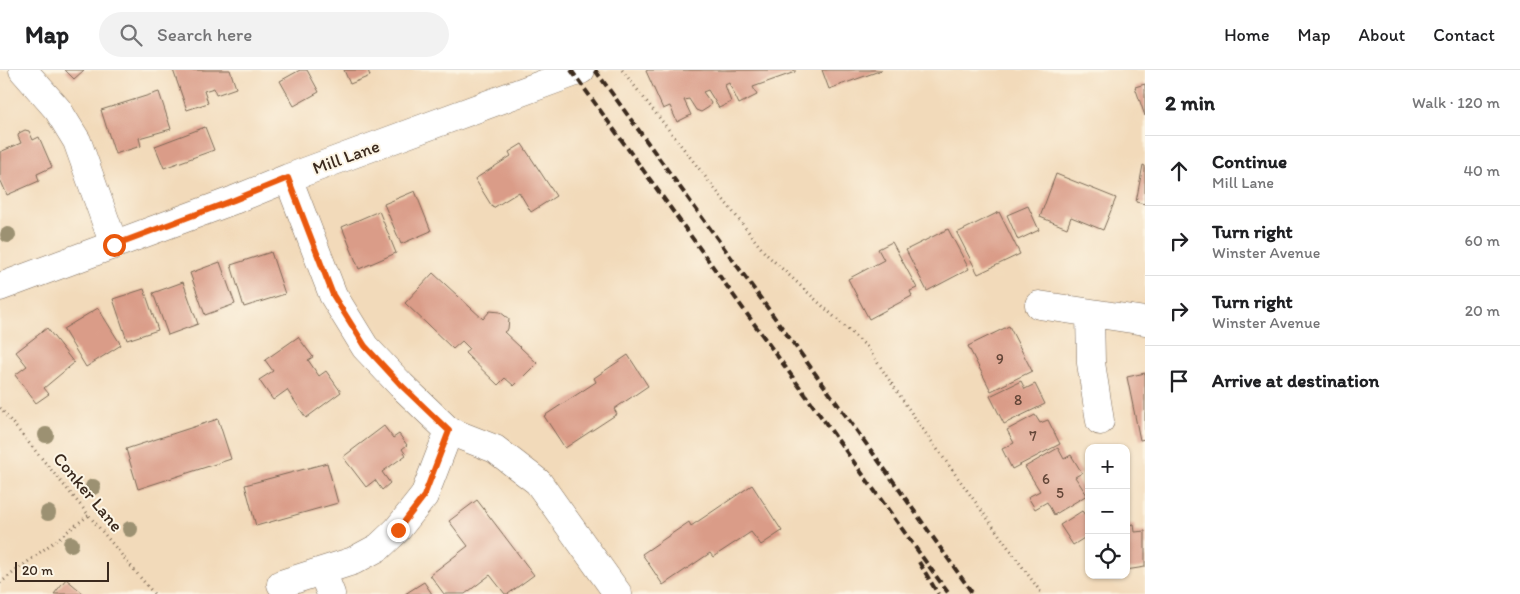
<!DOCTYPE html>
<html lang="en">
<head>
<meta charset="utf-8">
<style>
	:root { --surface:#fff; --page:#f2f2f2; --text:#202124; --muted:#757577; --line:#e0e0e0 }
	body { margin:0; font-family:Itim,sans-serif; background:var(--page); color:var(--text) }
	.controls { position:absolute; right:15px; bottom:15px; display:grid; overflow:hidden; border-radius:10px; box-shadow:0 1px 4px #0004 }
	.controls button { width:45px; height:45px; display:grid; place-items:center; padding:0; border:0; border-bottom:1px solid var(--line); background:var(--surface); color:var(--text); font:25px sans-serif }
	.scale { position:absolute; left:15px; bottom:12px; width:94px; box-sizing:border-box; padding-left:5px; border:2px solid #3b2a1e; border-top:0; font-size:14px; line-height:18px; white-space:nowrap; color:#3b2a1e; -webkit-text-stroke:4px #fcf5e5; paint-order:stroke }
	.stop { position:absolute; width:15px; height:15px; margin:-11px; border:4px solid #ea580c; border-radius:50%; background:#fff }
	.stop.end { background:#ea580c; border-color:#fff; box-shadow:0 1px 5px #0008 }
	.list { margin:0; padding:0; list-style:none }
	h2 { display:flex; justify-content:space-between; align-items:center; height:65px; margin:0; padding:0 20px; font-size:21px }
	h2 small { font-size:16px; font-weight:400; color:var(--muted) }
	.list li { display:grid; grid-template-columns:32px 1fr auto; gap:15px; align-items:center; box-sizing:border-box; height:70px; padding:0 20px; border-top:1px solid var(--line) }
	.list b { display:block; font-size:19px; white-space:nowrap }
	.list p { margin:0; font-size:16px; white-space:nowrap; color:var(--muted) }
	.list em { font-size:16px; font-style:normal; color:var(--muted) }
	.icon { flex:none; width:28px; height:28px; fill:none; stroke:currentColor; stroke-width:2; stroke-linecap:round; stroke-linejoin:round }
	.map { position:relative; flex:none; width:1145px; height:524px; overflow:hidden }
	header { display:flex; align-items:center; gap:30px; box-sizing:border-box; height:70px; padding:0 25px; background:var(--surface); border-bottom:1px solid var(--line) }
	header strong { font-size:24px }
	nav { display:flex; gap:28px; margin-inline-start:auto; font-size:18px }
	.search { width:350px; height:45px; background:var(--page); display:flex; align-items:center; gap:12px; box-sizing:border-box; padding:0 18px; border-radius:28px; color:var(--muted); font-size:19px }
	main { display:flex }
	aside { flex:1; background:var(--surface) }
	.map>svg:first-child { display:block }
	.building { fill:#da9c88 }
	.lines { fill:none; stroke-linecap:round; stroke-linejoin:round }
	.minor-casing { stroke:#7b6855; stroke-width:29 }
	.path { stroke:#7b6855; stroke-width:3; stroke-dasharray:1 4; stroke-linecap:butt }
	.minor { stroke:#fff; stroke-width:28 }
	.rail { stroke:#3b2a1e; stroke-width:4; stroke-dasharray:8 4; stroke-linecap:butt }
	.tree { fill:#9c9172 }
	.route { stroke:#ea580c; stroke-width:6 }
	.labels { text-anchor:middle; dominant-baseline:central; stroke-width:4; stroke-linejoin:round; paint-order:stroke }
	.number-label { font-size:15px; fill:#634638 }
	.street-label { font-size:18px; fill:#3b2a1e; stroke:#fcf5e5 }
</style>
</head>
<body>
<header>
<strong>Map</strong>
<div class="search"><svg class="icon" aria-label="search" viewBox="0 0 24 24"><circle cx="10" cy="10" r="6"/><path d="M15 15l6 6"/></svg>Search here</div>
<nav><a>Home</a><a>Map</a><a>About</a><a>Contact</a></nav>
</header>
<main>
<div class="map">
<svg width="1145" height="524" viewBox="0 0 1145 524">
	<rect width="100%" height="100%" fill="#fcf5e5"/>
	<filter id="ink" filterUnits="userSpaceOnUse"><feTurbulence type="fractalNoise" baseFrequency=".02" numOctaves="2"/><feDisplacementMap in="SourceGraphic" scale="10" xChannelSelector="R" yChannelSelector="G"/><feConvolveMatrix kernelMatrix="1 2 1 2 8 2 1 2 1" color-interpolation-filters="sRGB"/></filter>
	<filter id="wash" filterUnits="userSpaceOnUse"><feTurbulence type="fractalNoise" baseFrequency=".0096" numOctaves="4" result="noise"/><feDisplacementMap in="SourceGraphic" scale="20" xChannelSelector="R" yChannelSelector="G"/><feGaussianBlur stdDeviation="1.12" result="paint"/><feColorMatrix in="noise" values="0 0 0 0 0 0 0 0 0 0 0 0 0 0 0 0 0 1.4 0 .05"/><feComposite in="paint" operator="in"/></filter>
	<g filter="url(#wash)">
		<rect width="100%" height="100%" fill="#f2daba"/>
		<g id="blocks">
			<path class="building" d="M65 0H84L74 9Z
				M173 0H230L236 18 216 25 214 18 204 21 208 33 187 40Z
				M300 0H307L319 22 294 36 280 11Z
				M344 0H368L370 6 350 14Z
				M648 0H795V2L753 17 757 25 739 34 729 13 725 15 731 32 719 38 708 20 703 22 711 33 709 37 701 42 696 40 689 29 684 30 691 45 677 52 670 36 663 39 646 1Z
				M822 0H882L829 19Z
				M1145 14V46L1135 17Z
				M159 22 171 59 139 68 141 76 115 84 101 40Z
				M205 57 214 80 164 98 155 76Z
				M25 60 29 61 33 70 39 67 52 97 37 104 39 111 7 125 0 109V82L21 73 18 66 19 63Z
				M522 74 556 126 531 142 519 122 493 138 475 109 511 86 509 82Z
				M1143 95 1145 96V134L1136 132Z
				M1056 104 1116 128 1103 160 1071 147 1067 158 1040 147Z
				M415 121 431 161 401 174 384 134Z
				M1028 136 1039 160 1018 170 1007 145Z
				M379 141 396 183 359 199 342 157Z
				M999 142 1020 184 978 204 957 163Z
				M948 159 969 199 927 221 906 180Z
				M892 172 917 218 910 221 912 226 869 249 848 209 884 190 878 179Z
				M271 182 285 224 244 237 231 195Z
				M220 192 235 234 205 245 190 203Z
				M433 203 483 249 490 241 500 242 509 249 508 259 504 262 537 293 514 316 505 308 498 315 465 283 469 278 462 271 453 279 405 233Z
				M183 212 198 254 168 265 153 223Z
				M144 219 158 260 127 270 113 229Z
				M98 238 121 275 86 297 63 259Z
				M1009 256 1032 301 991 321 968 276Z
				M47 258 74 293 44 318 49 324 36 333 15 305 27 296 16 282Z
				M298 267 313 287 308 290 319 306 326 301 341 322 306 348 287 320 273 330 259 310 273 301 265 290Z
				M628 285 648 316 614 339 617 344 565 378 544 346 596 312 594 308Z
				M1145 303V369L1140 370 1127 307Z
				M1021 311 1025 319 1035 314 1045 334 1004 354 990 326Z
				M1035 345 1040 353 1048 350 1060 374 1012 399 1002 379 1014 373 1007 360Z
				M218 349 231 389 138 419 126 379Z
				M384 356 393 368 399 364 407 375 402 379 406 385 382 402 390 413 382 420 375 410 366 417 343 387Z
				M1058 378 1064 389 1071 385 1082 403 1075 407 1087 425 1054 445 1047 432 1035 439 1028 427 1040 421 1025 397Z
				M327 393 338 433 256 456 245 415Z
				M752 415 782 461 761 475 751 462 713 487 710 483 663 515 642 484 689 452 691 456Z
				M477 430 534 505 508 524H505L490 505 465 524H444L430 505 468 476 449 451Z
				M1082 441 1089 450V465L1073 475 1060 455Z
				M1134 454 1135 462 1145 461V497L1126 500V455Z
				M66 509 84 524H54Z
				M424 512 432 524H405Z"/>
		</g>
	</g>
	<g filter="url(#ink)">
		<use href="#blocks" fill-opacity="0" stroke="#7b6855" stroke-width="1"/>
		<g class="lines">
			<g class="minor-casing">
				<path id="minor" d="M23 0 58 40 77 71 114 175
					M288 108 333 225 365 277 401 315 449 361 495 379 538 412 618 524
					M0 217 234 130 288 108 581 0
					M1039 235 1145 251
					M1090 244 1091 293 1100 351
					M322 501 331 524
					M281 514 353 491 379 477 397 460 424 426 449 361"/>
			</g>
			<path class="path" d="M622 0 765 183 867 277 919 354 1042 524
				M0 338 154 524
				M0 513 89 445"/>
			<use href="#minor" class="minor"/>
			<path class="rail" d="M571 0 949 524
				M595 0 891 408 973 524
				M919 492 938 524"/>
		</g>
		<g class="tree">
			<circle cx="8" cy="165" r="8"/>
			<circle cx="46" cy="365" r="8"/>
			<circle cx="93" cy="417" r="8"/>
			<circle cx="48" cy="443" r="8"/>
			<circle cx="130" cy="459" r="8"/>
			<circle cx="71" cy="474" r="8"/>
		</g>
	</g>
	<g class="lines" filter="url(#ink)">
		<path class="route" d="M114 175 234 130 288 108 333 225 365 276 401 315 449 361 424 426 398 460"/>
	</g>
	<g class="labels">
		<g class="number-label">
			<text x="1000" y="289">9</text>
			<text x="1018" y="330">8</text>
			<text x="1033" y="366">7</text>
			<text x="1046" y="409">6</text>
			<text x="1060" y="423">5</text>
		</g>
		<g class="street-label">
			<text transform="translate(346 87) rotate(-20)">Mill Lane</text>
			<text transform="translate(88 422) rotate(50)">Conker Lane</text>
		</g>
	</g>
</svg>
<div class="controls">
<button>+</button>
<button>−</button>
<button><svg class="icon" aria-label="locate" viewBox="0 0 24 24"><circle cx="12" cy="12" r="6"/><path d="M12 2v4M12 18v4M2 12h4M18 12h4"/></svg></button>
</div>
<div class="scale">20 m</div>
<div class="stop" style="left:114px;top:175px"></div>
<div class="stop end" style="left:398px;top:460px"></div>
</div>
<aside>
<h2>2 min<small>Walk · 120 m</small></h2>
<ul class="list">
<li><svg class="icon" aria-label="ahead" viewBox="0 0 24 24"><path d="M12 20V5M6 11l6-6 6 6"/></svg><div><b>Continue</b><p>Mill Lane</p></div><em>40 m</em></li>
<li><svg class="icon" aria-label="right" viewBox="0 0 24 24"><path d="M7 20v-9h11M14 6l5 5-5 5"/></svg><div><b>Turn right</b><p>Winster Avenue</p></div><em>60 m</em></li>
<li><svg class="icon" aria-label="right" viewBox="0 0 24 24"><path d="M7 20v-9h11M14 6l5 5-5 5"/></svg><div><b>Turn right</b><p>Winster Avenue</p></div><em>20 m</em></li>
<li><svg class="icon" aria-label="arrive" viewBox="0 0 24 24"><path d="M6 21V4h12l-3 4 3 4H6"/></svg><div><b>Arrive at destination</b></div></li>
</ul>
</aside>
</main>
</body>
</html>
